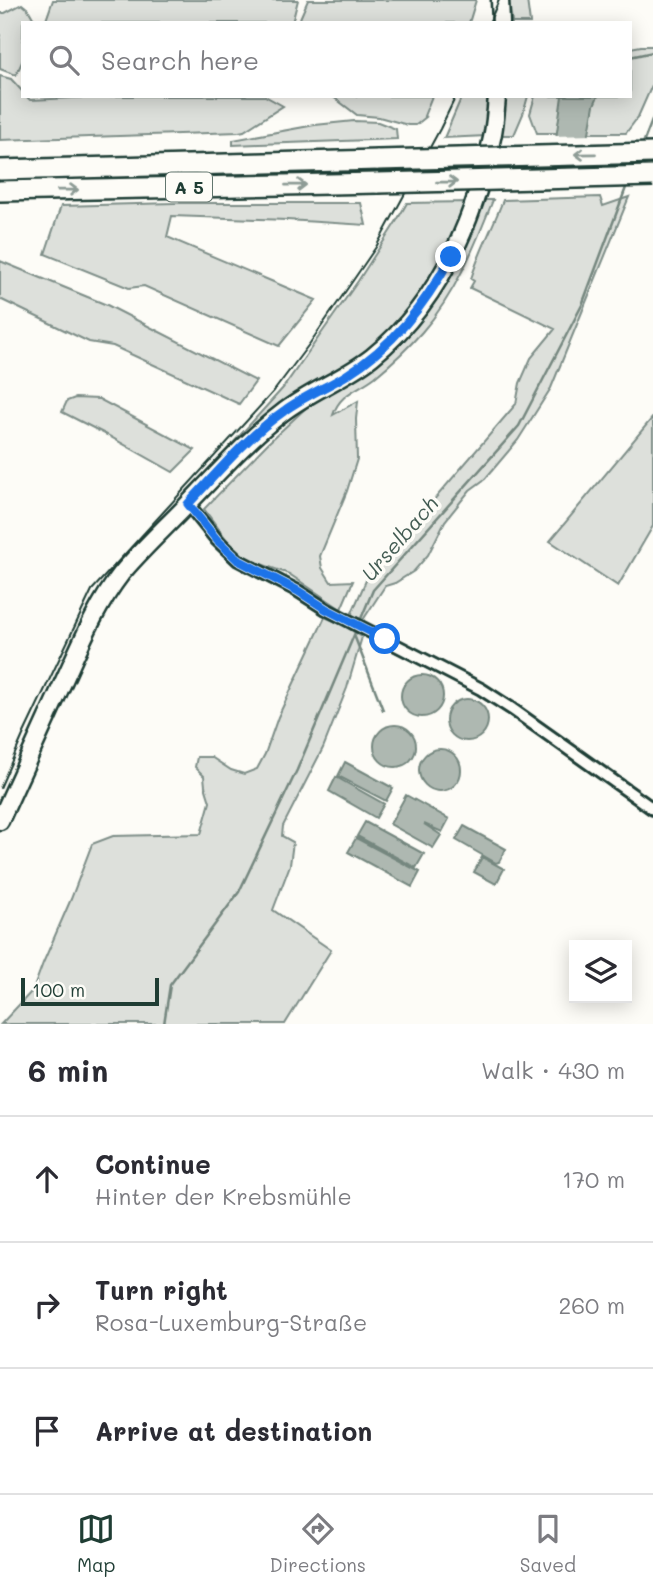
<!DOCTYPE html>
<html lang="en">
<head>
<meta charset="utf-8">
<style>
	:root { --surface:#fff; --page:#f2f2f3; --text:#2b2b33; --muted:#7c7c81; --line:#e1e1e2; --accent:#1f3d34 }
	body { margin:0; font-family:Mali,sans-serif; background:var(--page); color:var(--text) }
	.controls { position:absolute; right:21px; bottom:21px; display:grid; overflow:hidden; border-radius:0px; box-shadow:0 4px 18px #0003 }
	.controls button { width:63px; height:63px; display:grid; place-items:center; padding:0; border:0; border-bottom:2px solid var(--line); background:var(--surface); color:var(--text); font:35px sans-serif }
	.scale { position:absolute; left:21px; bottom:18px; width:138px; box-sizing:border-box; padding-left:7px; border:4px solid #1f3d34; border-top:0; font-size:19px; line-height:24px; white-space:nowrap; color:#1f3d34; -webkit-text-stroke:5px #fdfcf7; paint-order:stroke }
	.stop { position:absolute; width:21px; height:21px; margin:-16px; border:5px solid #1a73e8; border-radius:50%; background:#fff }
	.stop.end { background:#1a73e8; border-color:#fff; box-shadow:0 2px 7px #0008 }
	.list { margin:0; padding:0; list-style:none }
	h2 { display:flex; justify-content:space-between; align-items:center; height:91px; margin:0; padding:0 28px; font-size:30px }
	h2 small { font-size:23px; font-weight:400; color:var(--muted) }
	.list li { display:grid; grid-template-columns:46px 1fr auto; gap:21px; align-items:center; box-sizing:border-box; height:126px; padding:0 28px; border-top:2px solid var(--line) }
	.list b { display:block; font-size:26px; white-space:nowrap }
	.list p { margin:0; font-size:23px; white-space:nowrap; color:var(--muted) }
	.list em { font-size:23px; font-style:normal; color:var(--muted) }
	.icon { flex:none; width:38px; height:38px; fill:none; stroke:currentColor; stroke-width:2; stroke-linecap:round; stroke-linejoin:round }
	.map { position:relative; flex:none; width:653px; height:1024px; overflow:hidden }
	.search { position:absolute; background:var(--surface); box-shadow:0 4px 18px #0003; left:21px; right:21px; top:21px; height:77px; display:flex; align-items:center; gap:18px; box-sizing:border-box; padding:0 24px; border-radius:0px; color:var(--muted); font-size:26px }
	.sheet { height:469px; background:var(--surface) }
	nav { display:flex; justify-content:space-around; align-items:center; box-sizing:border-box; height:98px; border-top:2px solid var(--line); background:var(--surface); font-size:19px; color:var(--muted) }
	nav a { display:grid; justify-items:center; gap:4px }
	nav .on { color:var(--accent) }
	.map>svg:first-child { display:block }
	.green { fill:#dde0db; stroke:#7e8e88; stroke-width:2 }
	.water { fill:#aeb8b1; stroke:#75877f; stroke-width:2 }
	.pier { fill:#fdfcf7 }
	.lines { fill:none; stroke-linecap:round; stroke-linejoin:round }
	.stream { stroke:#75877f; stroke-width:2.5 }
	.street-casing { stroke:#1f3d34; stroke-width:16 }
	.secondary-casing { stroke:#1f3d34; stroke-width:21 }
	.highway-casing { stroke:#1f3d34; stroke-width:24 }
	.street { stroke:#fdfcf7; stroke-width:10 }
	.secondary { stroke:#fdfcf7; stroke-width:16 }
	.highway { stroke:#fdfcf7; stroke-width:19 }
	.tram { stroke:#1f3d34; stroke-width:2 }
	.highway-bridge-casing { stroke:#1f3d34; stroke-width:24; stroke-linecap:butt }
	.highway-bridge { stroke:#fdfcf7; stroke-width:19 }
	.oneway { stroke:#8e9c96 }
	.route { stroke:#1a73e8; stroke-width:9 }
	.labels { text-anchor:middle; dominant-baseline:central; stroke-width:7; stroke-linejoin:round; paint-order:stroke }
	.shield { fill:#fdfcf7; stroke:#62766e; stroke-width:2 }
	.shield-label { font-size:18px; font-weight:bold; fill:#1f3d34 }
	.water-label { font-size:21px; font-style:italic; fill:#435c53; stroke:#fdfcf7 }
</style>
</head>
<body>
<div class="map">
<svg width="653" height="1024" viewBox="0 0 653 1024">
	<rect width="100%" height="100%" fill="#fdfcf7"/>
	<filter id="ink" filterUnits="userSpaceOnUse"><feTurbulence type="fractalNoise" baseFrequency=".0143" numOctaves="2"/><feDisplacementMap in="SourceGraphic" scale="14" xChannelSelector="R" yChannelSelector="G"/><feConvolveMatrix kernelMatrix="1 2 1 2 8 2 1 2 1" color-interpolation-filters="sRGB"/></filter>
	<g filter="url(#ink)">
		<path class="green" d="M53 0H298L292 23H45Z
			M308 0H476L469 23H298Z
			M509 0H527L530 23H512Z
			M22 4 28 9 36 23H23V60L16 75 0 69V13H5Z
			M641 46H653V83L638 117 626 133H537L530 114 535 96H630V48Z
			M0 76 11 79 23 92V96H26L30 100 115 96H265L283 106 244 131 239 132 0 140Z
			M332 96H432L424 116 426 117 416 125H408L379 117 357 115Z
			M462 96H492L486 136 444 138Z
			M505 96H528L523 114 514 135H499Z
			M354 121 378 122 396 129 397 139 233 145V140L315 125Z
			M600 197 603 206 629 197 551 388 518 440 485 479 470 490 445 521 428 555 414 571 395 583 385 586 363 620 351 615 367 578 516 404 520 383 531 358 555 329 470 288 474 281 471 279C479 252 493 227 503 200Z
			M480 200H493C475 246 455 295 422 332 408 348 392 363 375 377 358 390 340 393 333 415L358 401 356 419 357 459 347 491 320 556 322 568 331 582 353 581 341 609 289 574 239 556 204 509 267 444 308 406 356 377 378 361Z
			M467 202 452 240 430 284 391 333 174 510 172 507 212 466 283 388 358 281 396 222 407 203Z
			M175 203H361L366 225 287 220 172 216 167 237 316 300 279 346 144 286 129 288 45 254 61 206Z
			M0 261 107 305 256 381 239 404 113 346 89 342 0 299Z
			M75 398 99 399 195 450 173 472 107 435 62 412 67 401Z
			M653 417V526L618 586 550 541Z
			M325 617 343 625 362 637 347 688 323 748 283 826 282 836 293 842 290 865 273 910 331 950 285 1024H1L33 990 43 963 71 899 92 844 113 836 201 834 210 802 205 786 204 776 195 767 197 757H211L231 770 244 774 257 769 265 754 278 717Z"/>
		<path class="water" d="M562 96H598L594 105 582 172 555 146Z
			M401 696a21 21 0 1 1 42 0a21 21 0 1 1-42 0Z
			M446 720a21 21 0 1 1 42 0a21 21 0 1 1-42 0Z
			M374 746a21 21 0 1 1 42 0a21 21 0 1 1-42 0Z
			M419 770a21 21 0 1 1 42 0a21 21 0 1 1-42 0Z
			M345 762 393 788 386 801 338 776Z
			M336 777 384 804 376 818 329 791Z
			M406 795 449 819 442 832 424 824 441 835 433 848 390 824Z
			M365 822 424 854 416 868 357 836Z
			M464 826 506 849 499 862 496 863 456 840Z
			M356 838 420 872 412 887 348 852Z
			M482 857 504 869 496 884 474 872Z"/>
		<path class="pier" d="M593 135 585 173 564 178 551 147 552 136Z"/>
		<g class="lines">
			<path class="stream" d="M630 57 653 52
				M642 146 653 118
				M360 621 373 590 519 426 582 305 627 185
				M354 635 383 710
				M164 1024 170 985 239 892 297 770 357 628"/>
			<g class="street-casing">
				<path id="street" d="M188 504 217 540 238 560 298 591 326 609 481 689 512 709 653 809"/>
			</g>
			<g class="secondary-casing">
				<path id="secondary" d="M500 0 501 23
					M0 821C22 773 44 725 66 676 82 641 97 605 121 574 141 550 165 528 187 505 218 473 247 440 282 413 310 391 344 379 372 357 439 303 474 221 492 138 495 125 496 110 497 96"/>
			</g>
			<g class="highway-casing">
				<path id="highway" d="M0 170 378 160
					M0 191 378 183"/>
			</g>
			<use href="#street" class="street"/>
			<use href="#secondary" class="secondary"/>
			<use href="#highway" class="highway"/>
			<path class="tram" d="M489 23 499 0
				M0 788 24 733 92 590 274 391 310 343 376 247 440 129 456 96"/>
			<g class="highway-bridge-casing">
				<path id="highway-bridge" d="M378 160 653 153
					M378 183 653 176"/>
			</g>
			<use href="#highway-bridge" class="highway-bridge"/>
		</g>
		<defs><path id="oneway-shaft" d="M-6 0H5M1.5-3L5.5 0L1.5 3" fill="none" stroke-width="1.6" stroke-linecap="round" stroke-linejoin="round" transform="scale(1.75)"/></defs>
		<g class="oneway">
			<use href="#oneway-shaft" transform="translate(585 154) rotate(179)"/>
			<use href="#oneway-shaft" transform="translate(447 182) rotate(-1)"/>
			<use href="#oneway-shaft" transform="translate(296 185) rotate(-1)"/>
			<use href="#oneway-shaft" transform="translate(68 190) rotate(-1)"/>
		</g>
	</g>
	<g class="lines" filter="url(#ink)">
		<path class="route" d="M385 639 326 609 298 591 238 560 217 540 188 504C218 472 248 436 284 411 303 397 325 388 345 376 393 346 424 306 451 257"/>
	</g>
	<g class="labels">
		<rect class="shield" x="166" y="172.5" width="46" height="29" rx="5"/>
		<g class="shield-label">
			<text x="189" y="187">A 5</text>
		</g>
		<g class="water-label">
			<text transform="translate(399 538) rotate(-49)">Urselbach</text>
		</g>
	</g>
</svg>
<div class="controls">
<button><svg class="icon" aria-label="layers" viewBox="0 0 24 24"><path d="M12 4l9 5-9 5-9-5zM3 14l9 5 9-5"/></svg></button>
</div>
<div class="scale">100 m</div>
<div class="stop" style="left:385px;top:639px"></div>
<div class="stop end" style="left:451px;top:257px"></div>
<div class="search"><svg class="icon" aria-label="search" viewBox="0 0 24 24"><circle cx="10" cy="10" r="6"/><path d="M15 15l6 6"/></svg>Search here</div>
</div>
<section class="sheet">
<h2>6 min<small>Walk · 430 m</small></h2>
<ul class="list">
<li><svg class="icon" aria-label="ahead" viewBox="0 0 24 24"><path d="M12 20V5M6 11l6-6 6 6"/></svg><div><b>Continue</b><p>Hinter der Krebsmühle</p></div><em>170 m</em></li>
<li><svg class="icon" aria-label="right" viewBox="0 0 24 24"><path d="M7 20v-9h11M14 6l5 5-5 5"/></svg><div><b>Turn right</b><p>Rosa-Luxemburg-Straße</p></div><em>260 m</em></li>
<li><svg class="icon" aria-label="arrive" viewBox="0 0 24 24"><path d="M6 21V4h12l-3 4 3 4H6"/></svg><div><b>Arrive at destination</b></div></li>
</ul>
</section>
<nav>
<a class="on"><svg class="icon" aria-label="map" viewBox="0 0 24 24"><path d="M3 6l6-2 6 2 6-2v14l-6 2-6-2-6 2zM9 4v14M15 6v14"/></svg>Map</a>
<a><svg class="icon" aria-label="directions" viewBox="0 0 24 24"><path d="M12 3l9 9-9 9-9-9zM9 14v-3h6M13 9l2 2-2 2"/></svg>Directions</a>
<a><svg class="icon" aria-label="saved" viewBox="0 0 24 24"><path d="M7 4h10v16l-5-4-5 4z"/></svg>Saved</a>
</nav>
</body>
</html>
